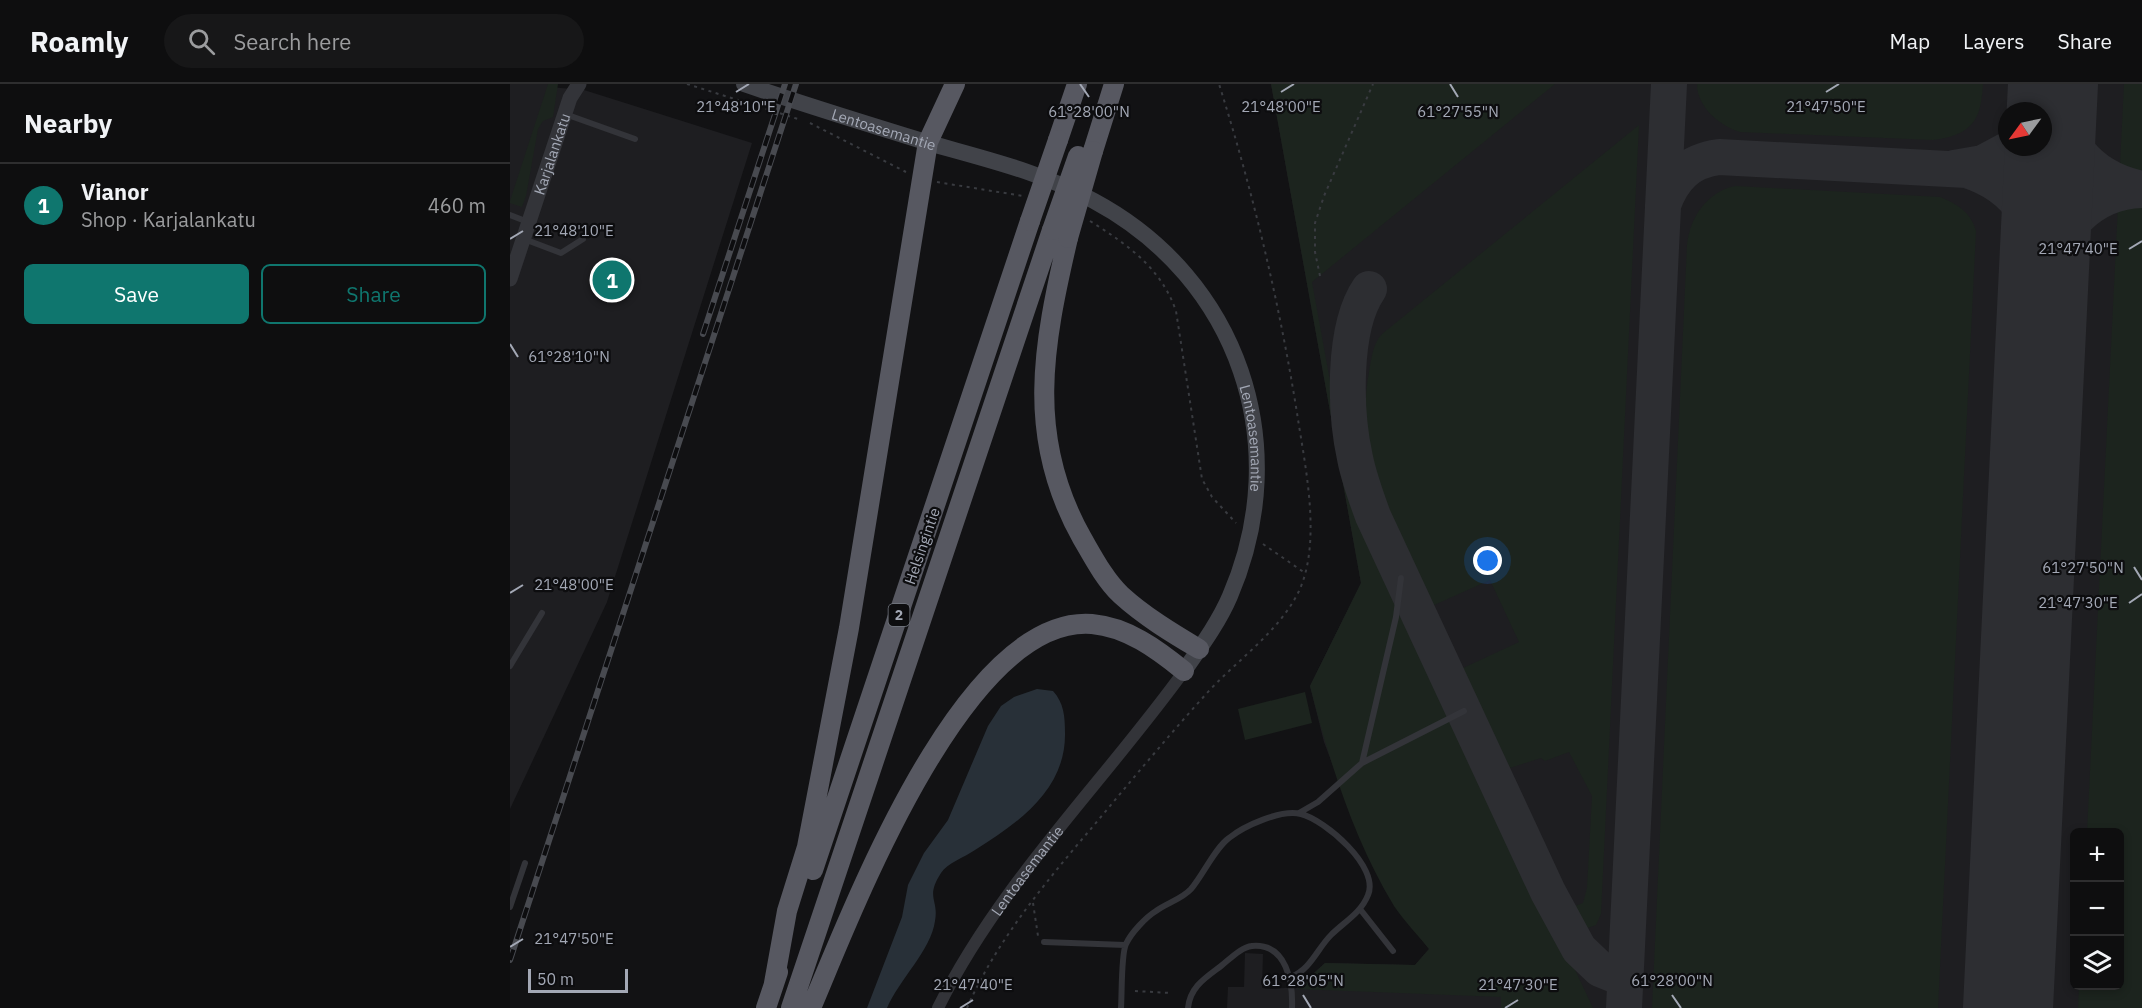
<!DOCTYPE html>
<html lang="en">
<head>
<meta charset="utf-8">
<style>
	:root { --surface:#0e0e0f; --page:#171718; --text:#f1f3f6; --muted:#9b9c9e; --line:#2e2e2f; --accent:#0f766e }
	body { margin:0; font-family:"IBM Plex Sans",sans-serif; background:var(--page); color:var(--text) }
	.controls { position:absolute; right:18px; bottom:18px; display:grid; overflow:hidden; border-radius:9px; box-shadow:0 3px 9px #0003 }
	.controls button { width:54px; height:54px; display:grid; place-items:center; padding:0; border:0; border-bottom:2px solid var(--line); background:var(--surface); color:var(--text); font:30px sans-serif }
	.compass { position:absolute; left:1488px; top:18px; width:54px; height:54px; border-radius:50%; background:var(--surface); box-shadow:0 3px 9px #0003; rotate:237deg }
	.scale { position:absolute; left:18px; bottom:15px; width:100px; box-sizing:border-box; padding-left:6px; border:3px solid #a3a8b5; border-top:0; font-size:16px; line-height:21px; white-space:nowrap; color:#a3a8b5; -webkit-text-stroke:4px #0d0d0f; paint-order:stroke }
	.you { position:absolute; left:978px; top:477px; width:21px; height:21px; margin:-15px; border:4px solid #fff; border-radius:50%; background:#1a73e8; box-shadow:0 0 0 9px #1a73e833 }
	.badge { display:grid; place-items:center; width:39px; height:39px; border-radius:50%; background:var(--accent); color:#fff; font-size:20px; font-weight:700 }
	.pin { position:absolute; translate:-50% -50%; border:3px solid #fff; box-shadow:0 2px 6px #0006 }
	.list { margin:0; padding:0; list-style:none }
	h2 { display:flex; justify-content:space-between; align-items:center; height:78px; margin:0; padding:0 24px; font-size:26px }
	h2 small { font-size:20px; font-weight:400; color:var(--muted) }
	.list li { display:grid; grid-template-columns:39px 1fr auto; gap:18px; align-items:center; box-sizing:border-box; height:84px; padding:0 24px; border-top:2px solid var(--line) }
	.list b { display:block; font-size:22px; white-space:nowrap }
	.list p { margin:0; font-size:20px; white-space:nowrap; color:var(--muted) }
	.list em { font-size:20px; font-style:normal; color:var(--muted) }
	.actions { display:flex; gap:12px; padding:18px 24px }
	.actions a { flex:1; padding:14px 0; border:2px solid var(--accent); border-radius:9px; text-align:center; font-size:21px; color:var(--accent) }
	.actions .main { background:var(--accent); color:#fff }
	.icon { flex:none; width:33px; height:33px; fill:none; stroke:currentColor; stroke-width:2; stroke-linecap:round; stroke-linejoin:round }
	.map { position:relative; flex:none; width:1632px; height:924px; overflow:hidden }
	header { display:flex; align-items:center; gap:36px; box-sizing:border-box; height:84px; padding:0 30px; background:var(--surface); border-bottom:2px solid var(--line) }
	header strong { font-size:28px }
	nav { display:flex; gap:33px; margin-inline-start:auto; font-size:21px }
	.search { width:420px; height:54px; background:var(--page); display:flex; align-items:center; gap:15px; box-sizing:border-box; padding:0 21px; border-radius:33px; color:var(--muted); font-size:22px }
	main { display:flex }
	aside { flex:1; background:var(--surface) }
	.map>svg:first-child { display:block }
	.built { fill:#1e1e21; fill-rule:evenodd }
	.green { fill:#1c241e }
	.water { fill:#283038 }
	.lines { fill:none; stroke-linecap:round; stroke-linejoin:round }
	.taxiway { stroke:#2d2e32; stroke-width:36 }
	.runway { stroke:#2d2e32; stroke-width:90 }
	.path { stroke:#393b40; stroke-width:2; stroke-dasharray:3 4.5; stroke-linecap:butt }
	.service { stroke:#333439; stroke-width:6 }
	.minor { stroke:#333439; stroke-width:12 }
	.tertiary { stroke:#333439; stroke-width:15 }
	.secondary { stroke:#414349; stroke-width:16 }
	.trunk { stroke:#575861; stroke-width:20 }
	.rail-casing { stroke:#484a50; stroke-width:6 }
	.rail { stroke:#0d0d0f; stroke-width:4; stroke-dasharray:11; stroke-linecap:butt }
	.trunk-bridge { stroke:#575861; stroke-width:20 }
	.ticks { fill:none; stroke:#a3a8b5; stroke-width:2 }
	.labels { text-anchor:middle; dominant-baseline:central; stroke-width:4.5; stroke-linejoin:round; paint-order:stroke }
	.shield { fill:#0d0d0f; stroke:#767a83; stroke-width:1.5 }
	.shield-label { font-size:14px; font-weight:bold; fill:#a3a8b5 }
	.street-label { font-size:15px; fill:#a3a8b5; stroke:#0d0d0f }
	.ticks-label { font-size:15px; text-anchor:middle; fill:#a3a8b5; stroke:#0d0d0f; stroke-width:4.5; stroke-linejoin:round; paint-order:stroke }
</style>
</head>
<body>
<header>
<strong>Roamly</strong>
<div class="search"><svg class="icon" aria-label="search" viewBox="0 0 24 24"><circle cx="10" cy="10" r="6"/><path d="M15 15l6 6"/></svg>Search here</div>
<nav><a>Map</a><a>Layers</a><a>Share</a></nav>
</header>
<main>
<aside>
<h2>Nearby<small></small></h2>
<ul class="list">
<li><span class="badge">1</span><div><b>Vianor</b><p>Shop · Karjalankatu</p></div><em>460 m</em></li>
</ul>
<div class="actions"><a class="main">Save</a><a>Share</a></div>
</aside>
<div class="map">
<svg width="1632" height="924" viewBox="0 0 1632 924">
	<rect width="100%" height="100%" fill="#121214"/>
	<path class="built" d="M0 0H40L39 3 74 6 242 59 97 518 0 725Z
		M761 0H1632V924H717L718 903H734L735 869 753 870 752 904 760 905 788 903 815 879 905 881 919 865 885 822 850 752 814 658 800 602 851 499ZM1497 27H1533V63H1497ZM1564 748H1610V902H1564Z"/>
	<path class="green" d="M38 0H48L43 33 33 37 28 45 16 112 12 123 0 119V117Z
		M761 0H1045L802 198 840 407 851 439 979 716 1001 770 1023 811 1045 843 1083 924H991V913L787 905 815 879 905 881 919 865C908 851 894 837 884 822 844 756 819 677 800 602L851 499Z
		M1187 0H1473C1471 37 1462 51 1423 56L1230 48C1210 42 1187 23 1187 0Z
		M1614 0H1632V924H1568L1569 902H1610V748H1577Z
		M1129 41 1091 830 1086 841 1078 844 1068 840 1060 824 1073 819 1077 804 1082 712 1059 668 1035 677 1031 674 1000 684 951 585 1009 558 980 496 922 522C887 448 843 373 859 288 861 276 863 259 872 250Z
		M1225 102 1430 113C1447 120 1461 128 1466 147L1428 924H1142L1177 161C1180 133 1197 108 1225 102Z
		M795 608 802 639 735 656 728 625Z"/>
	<path class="water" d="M527 605 543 607C554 619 555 633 555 649 556 706 508 739 465 766 455 773 437 779 431 789 415 814 429 815 425 837 421 866 389 896 377 924H357L392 833 398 801 414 769 438 736 478 642 491 622 504 613Z"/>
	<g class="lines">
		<path class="taxiway" d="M1543 0C1551 55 1575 93 1632 105
			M1444 84 1473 79 1503 63
			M1153 121C1163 93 1179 77 1209 73L1457 86C1513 104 1530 144 1533 199
			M1534 196C1545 148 1580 107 1632 106
			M859 205C832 244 835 329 845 374 849 394 856 413 863 432L1038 808 1069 865 1090 885 1115 895
			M1498 908 1501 924
			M1114 924 1159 0"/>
		<path class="runway" d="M1498 924 1543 0"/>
		<path class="path" d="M177 0 288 35
			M300 39 396 88
			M427 98 513 112
			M580 137C618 161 651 184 666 227L692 395 702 413 726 439
			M810 192 805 168V139L814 112 863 0
			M753 460 795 489
			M523 819 528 852
			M625 907 661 909
			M457 924C488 853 541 792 590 734 625 692 660 650 697 609 727 576 769 548 789 507 812 457 795 382 787 329 769 217 743 108 709 0"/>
		<path class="service" d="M55 30 125 55
			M0 131 18 138
			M14 155 51 169 73 155
			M0 582 32 529
			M852 679 954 627
			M789 729 808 718 852 679 886 533 891 494
			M0 823 15 779
			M850 825 883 867
			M534 858 615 861
			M611 924C612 911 611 870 616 860 621 849 636 833 646 827 657 819 672 815 681 805 693 791 705 764 719 754 734 742 771 725 791 730 815 736 870 783 858 811 851 829 834 838 821 851 807 865 801 885 781 893
			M678 924C680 903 695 894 711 882 720 875 731 863 742 862 777 859 783 899 782 924"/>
		<path class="minor" id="s1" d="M428 924C490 799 593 699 674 587"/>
		<path class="tertiary" id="s2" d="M0 195 60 14 69 0"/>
		<path class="secondary" id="s3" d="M234 0C295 21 357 40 419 59 475 75 532 88 584 117 729 195 785 361 720 512 709 538 690 564 674 587"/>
		<path class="trunk" d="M548 56 567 0
			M583 67 604 0
			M558 154C533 261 515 353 572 454 583 473 595 496 611 511 634 532 662 549 689 565
			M303 786 520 137
			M264 899 277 827 297 763 339 544 418 58 445 0
			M256 924 268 888
			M281 924 542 146
			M301 924C342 828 454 530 582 540 617 543 647 565 674 587"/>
		<g class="rail-casing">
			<path id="rail" d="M193 250 275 0
				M0 876 286 0"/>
		</g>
		<use href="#rail" class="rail"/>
		<path class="trunk-bridge" d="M520 137 548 56
			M542 146 568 72
			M558 154 583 67"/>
	</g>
	<path class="ticks" d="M570 0 579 13M940 0 948 13M226 8 239 0M771 8 784 0M1316 8 1329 0M0 155 13 147M1619 165 1632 157M0 260 8 273M1624 483 1632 496M0 509 13 501M1619 519 1632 510M0 863 13 855M793 911 801 924M1162 911 1171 924M450 924 463 916M995 924 1008 916"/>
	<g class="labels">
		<rect class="shield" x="378.5" y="520" width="21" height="22" rx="4.5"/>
		<g class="shield-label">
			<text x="389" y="531">2</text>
		</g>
		<g class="street-label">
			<text stroke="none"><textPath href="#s3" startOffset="147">Lentoasemantie</textPath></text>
			<text stroke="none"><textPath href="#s2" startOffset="132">Karjalankatu</textPath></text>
			<text stroke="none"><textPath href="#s3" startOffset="668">Lentoasemantie</textPath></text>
			<text transform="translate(412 462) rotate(-71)">Helsingintie</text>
			<text stroke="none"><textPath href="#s1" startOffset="164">Lentoasemantie</textPath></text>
		</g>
	</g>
	<g class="ticks-label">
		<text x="226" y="28">21°48'10"E</text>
		<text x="771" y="28">21°48'00"E</text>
		<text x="1316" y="28">21°47'50"E</text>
		<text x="579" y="33">61°28'00"N</text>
		<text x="948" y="33">61°27'55"N</text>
		<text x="64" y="152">21°48'10"E</text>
		<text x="1568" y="170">21°47'40"E</text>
		<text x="59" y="278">61°28'10"N</text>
		<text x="1573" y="489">61°27'50"N</text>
		<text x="64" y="506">21°48'00"E</text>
		<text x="1568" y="524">21°47'30"E</text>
		<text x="64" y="860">21°47'50"E</text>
		<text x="793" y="902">61°28'05"N</text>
		<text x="1162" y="902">61°28'00"N</text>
		<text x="463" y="906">21°47'40"E</text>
		<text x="1008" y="906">21°47'30"E</text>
	</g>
</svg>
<div class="controls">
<button>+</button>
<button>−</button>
<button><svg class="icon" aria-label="layers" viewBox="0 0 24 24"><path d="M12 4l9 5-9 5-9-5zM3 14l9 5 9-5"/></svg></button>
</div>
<svg class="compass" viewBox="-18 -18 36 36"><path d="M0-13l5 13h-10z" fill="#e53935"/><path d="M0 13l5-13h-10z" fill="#9b9c9e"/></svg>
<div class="scale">50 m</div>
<div class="you"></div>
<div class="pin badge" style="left:102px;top:196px">1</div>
</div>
</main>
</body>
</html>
